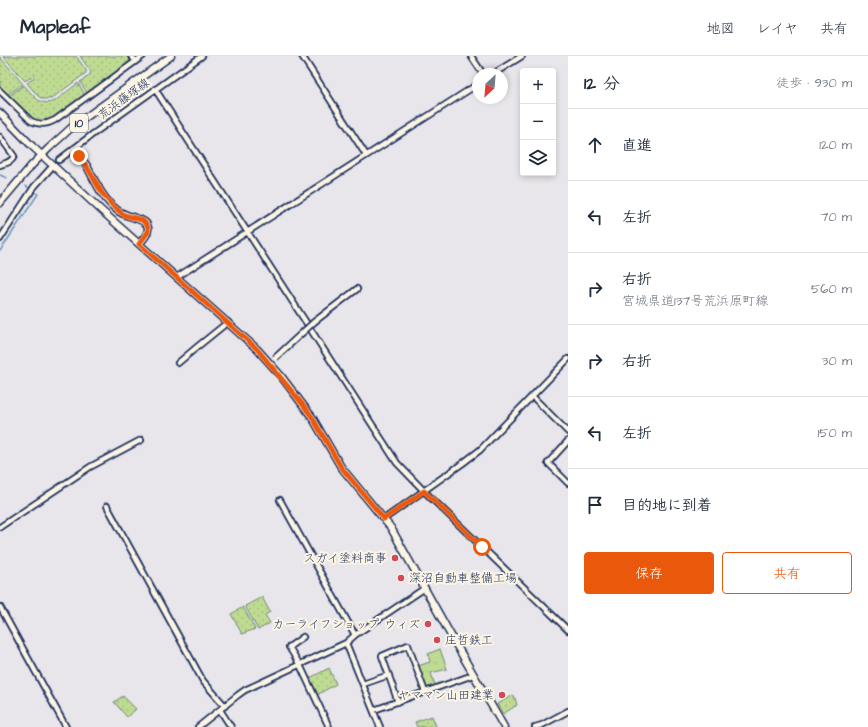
<!DOCTYPE html>
<html lang="ja">
<head>
<meta charset="utf-8">
<style>
	:root { --surface:#fff; --page:#f6f6f7; --text:#1f2937; --muted:#747a83; --line:#e0e1e3; --accent:#ea580c }
	body { margin:0; font-family:"Architects Daughter","Klee One",sans-serif; background:var(--page); color:var(--text) }
	.controls { position:absolute; right:12px; top:12px; display:grid; overflow:hidden; border-radius:4px; box-shadow:0 2px 6px #0003 }
	.controls button { width:36px; height:36px; display:grid; place-items:center; padding:0; border:0; border-bottom:1px solid var(--line); background:var(--surface); color:var(--text); font:20px sans-serif }
	.compass { position:absolute; left:472px; top:12px; width:36px; height:36px; border-radius:50%; background:var(--surface); box-shadow:0 2px 6px #0003; rotate:206deg }
	.stop { position:absolute; width:12px; height:12px; margin:-9px; border:3px solid #ea580c; border-radius:50%; background:#fff }
	.stop.end { background:#ea580c; border-color:#fff; box-shadow:0 1px 4px #0008 }
	.list { margin:0; padding:0; list-style:none }
	h2 { display:flex; justify-content:space-between; align-items:center; height:52px; margin:0; padding:0 16px; font-size:17px }
	h2 small { font-size:13px; font-weight:400; color:var(--muted) }
	.list li { display:grid; grid-template-columns:26px 1fr auto; gap:12px; align-items:center; box-sizing:border-box; height:72px; padding:0 16px; border-top:1px solid var(--line) }
	.list b { display:block; font-size:15px; white-space:nowrap }
	.list p { margin:0; font-size:13px; white-space:nowrap; color:var(--muted) }
	.list em { font-size:13px; font-style:normal; color:var(--muted) }
	.actions { display:flex; gap:8px; padding:12px 16px }
	.actions a { flex:1; padding:9px 0; border:1px solid var(--accent); border-radius:4px; text-align:center; font-size:14px; color:var(--accent) }
	.actions .main { background:var(--accent); color:#fff }
	.icon { flex:none; width:22px; height:22px; fill:none; stroke:currentColor; stroke-width:2; stroke-linecap:round; stroke-linejoin:round }
	.map { position:relative; flex:none; width:568px; height:671px; overflow:hidden }
	header { display:flex; align-items:center; gap:24px; box-sizing:border-box; height:56px; padding:0 20px; background:var(--surface); border-bottom:1px solid var(--line) }
	header strong { font-size:19px }
	nav { display:flex; gap:22px; margin-inline-start:auto; font-size:14px }
	main { display:flex }
	aside { flex:1; background:var(--surface) }
	.map>svg:first-child { display:block }
	.grass { fill:url(#grass-dots); stroke:#6d8578 }
	.park { fill:url(#park-crowns); stroke:#6d8578 }
	.lines { fill:none; stroke-linecap:round; stroke-linejoin:round }
	.stream { stroke:#6795bc; stroke-width:1.5 }
	.minor-casing { stroke:#1b2f5e; stroke-width:8 }
	.major-casing { stroke:#1b2f5e; stroke-width:9 }
	.minor { stroke:#fcf5e5; stroke-width:4.5 }
	.major { stroke:#fcf5e5; stroke-width:6 }
	.minor-bridge-casing { stroke:#1b2f5e; stroke-width:8; stroke-linecap:butt }
	.minor-bridge { stroke:#fcf5e5; stroke-width:4.5 }
	.route { stroke:#ea580c; stroke-width:5 }
	.poi-dot { fill:#d1495b; stroke:#fcf5e5; stroke-width:1.5 }
	.labels { text-anchor:middle; dominant-baseline:central; stroke-width:4; stroke-linejoin:round; paint-order:stroke }
	.shield { fill:#fcf5e5; stroke:#5e6a86; stroke-width:1 }
	.shield-label { font-size:11px; font-weight:bold; fill:#1b2f5e }
	.street-label { font-size:12px; fill:#1b2f5e; stroke:#fcf5e5 }
	.poi-label { font-size:12px; fill:#1b2f5e; stroke:#fcf5e5; text-anchor:end }
</style>
</head>
<body>
<header>
<strong>Mapleaf</strong>
<nav><a>地図</a><a>レイヤ</a><a>共有</a></nav>
</header>
<main>
<div class="map">
<svg width="568" height="671" viewBox="0 0 568 671">
	<defs>
		<pattern id="grass-dots" width="8" height="8" patternUnits="userSpaceOnUse"><rect width="8" height="8" fill="#bfdb92"/><path d="M2 2h.1M6 6h.1" fill="none" stroke="#a4bc80" stroke-width="1.8" stroke-linecap="round"/></pattern>
		<pattern id="park-crowns" width="20" height="18" patternUnits="userSpaceOnUse"><rect width="20" height="18" fill="#bfdb92"/><path d="M2 6a3 3 0 1 1 6 0M12 15a3 3 0 1 1 6 0" fill="none" stroke="#a4bc80"/></pattern>
	</defs>
	<rect width="100%" height="100%" fill="#e8e6ea"/>
	<filter id="ink" filterUnits="userSpaceOnUse"><feTurbulence type="fractalNoise" baseFrequency=".025" numOctaves="2"/><feDisplacementMap in="SourceGraphic" scale="8" xChannelSelector="R" yChannelSelector="G"/><feConvolveMatrix kernelMatrix="1 2 1 2 8 2 1 2 1" color-interpolation-filters="sRGB"/></filter>
	<g filter="url(#ink)">
		<path class="grass" d="M3 0H76L86 14V17L51 43H43L38 40 27 27 34 22 33 20 25 25Z
			M80 0H99L100 1 102 0H128L130 3 129 6 87 37 80 26 89 20 91 16Z
			M0 1 23 28 7 39 0 32Z
			M78 27 85 39 54 61 45 65 43 66 39 65 32 63 9 40 24 29C34 40 40 51 55 45Z
			M262 541 270 556 265 559 270 567 258 574 245 550Z
			M243 551 255 573 242 578 231 558Z
			M329 612 336 628 315 640 308 623Z
			M514 639 517 649 503 658 497 648Z
			M123 640 136 653 127 661 114 646Z
			M432 660 436 670 433 671H417L415 666Z"/>
		<path class="park" d="M440 593 447 613 431 617 435 629 428 632H426L418 610 430 606 428 598Z"/>
		<g class="lines">
			<path class="stream" d="M0 119 7 122
				M0 195 38 138 26 130"/>
			<g class="minor-casing">
				<path id="minor" d="M131 0 136 5
					M302 0 366 99
					M471 0 483 18
					M493 18 522 0
					M155 33 397 407 424 435 568 574
					M0 35 31 65C39 69 46 69 55 64L143 0
					M0 81 14 100C12 106 6 107 0 109
					M59 104 93 78 202 0
					M0 183 34 131 50 113
					M177 221 478 28
					M314 266 357 233
					M178 307 197 291 228 266
					M532 340 568 376
					M568 385 548 407 568 427
					M280 444 355 579
					M107 450 203 625 225 650
					M384 463 463 407 480 394 568 303
					M0 471 90 411 141 384
					M0 551 66 671
					M303 581 289 591 300 609 329 671
					M346 587 380 671
					M363 628 389 619
					M398 646 382 600 408 589 425 636
					M220 654 231 671
					M374 654 473 619
					M198 671 238 639 245 634 346 587 355 579 425 532
					M535 671 542 669 568 655"/>
			</g>
			<g class="major-casing">
				<path id="major" d="M0 57 32 90 102 155 257 293 281 320 312 361 341 411 391 472 454 585 504 671
					M74 93C78 99 83 104 87 110 90 116 93 122 96 127 101 137 108 147 117 154 125 161 144 162 147 169 151 176 143 183 139 188
					M0 147 32 109 49 92 71 72 171 0"/>
			</g>
			<use href="#minor" class="minor"/>
			<use href="#major" class="major"/>
			<g class="minor-bridge-casing">
				<path id="minor-bridge" d="M275 302 314 266"/>
			</g>
			<use href="#minor-bridge" class="minor-bridge"/>
		</g>
	</g>
	<g class="lines" filter="url(#ink)">
		<path class="route" d="M79 100 87 111 102 137 113 150 124 159 142 164 147 169 148 172V176L139 188 257 293 304 350 312 361 341 411 384 463 424 435 482 491"/>
	</g>
	<g class="poi-dot">
		<circle cx="395" cy="502" r="4"/>
		<circle cx="401" cy="522" r="4"/>
		<circle cx="428" cy="568" r="4"/>
		<circle cx="437" cy="584" r="4"/>
		<circle cx="502" cy="639" r="4"/>
	</g>
	<g class="labels">
		<rect class="shield" x="70" y="58" width="18" height="18" rx="3"/>
		<g class="shield-label">
			<text x="79" y="67">10</text>
		</g>
		<g class="street-label">
			<text transform="translate(124 43) rotate(-36)">荒浜藤塚線</text>
		</g>
		<g class="poi-label">
			<text x="387" y="502">スガイ塗料商事</text>
			<text x="409" y="522" text-anchor="start">深沼自動車整備工場</text>
			<text x="420" y="568">カーライフショップ ウィズ</text>
			<text x="445" y="584" text-anchor="start">庄哲鉄工</text>
			<text x="494" y="639">ヤママン山田建業</text>
		</g>
	</g>
</svg>
<div class="controls">
<button>+</button>
<button>−</button>
<button><svg class="icon" aria-label="layers" viewBox="0 0 24 24"><path d="M12 4l9 5-9 5-9-5zM3 14l9 5 9-5"/></svg></button>
</div>
<svg class="compass" viewBox="-18 -18 36 36"><path d="M0-13l5 13h-10z" fill="#e53935"/><path d="M0 13l5-13h-10z" fill="#747a83"/></svg>
<div class="stop" style="left:482px;top:491px"></div>
<div class="stop end" style="left:79px;top:100px"></div>
</div>
<aside>
<h2>12 分<small>徒歩 · 930 m</small></h2>
<ul class="list">
<li><svg class="icon" aria-label="ahead" viewBox="0 0 24 24"><path d="M12 20V5M6 11l6-6 6 6"/></svg><div><b>直進</b></div><em>120 m</em></li>
<li><svg class="icon" aria-label="left" viewBox="0 0 24 24"><path d="M17 20v-9H6M10 6l-5 5 5 5"/></svg><div><b>左折</b></div><em>70 m</em></li>
<li><svg class="icon" aria-label="right" viewBox="0 0 24 24"><path d="M7 20v-9h11M14 6l5 5-5 5"/></svg><div><b>右折</b><p>宮城県道137号荒浜原町線</p></div><em>560 m</em></li>
<li><svg class="icon" aria-label="right" viewBox="0 0 24 24"><path d="M7 20v-9h11M14 6l5 5-5 5"/></svg><div><b>右折</b></div><em>30 m</em></li>
<li><svg class="icon" aria-label="left" viewBox="0 0 24 24"><path d="M17 20v-9H6M10 6l-5 5 5 5"/></svg><div><b>左折</b></div><em>150 m</em></li>
<li><svg class="icon" aria-label="arrive" viewBox="0 0 24 24"><path d="M6 21V4h12l-3 4 3 4H6"/></svg><div><b>目的地に到着</b></div></li>
</ul>
<div class="actions"><a class="main">保存</a><a>共有</a></div>
</aside>
</main>
</body>
</html>
